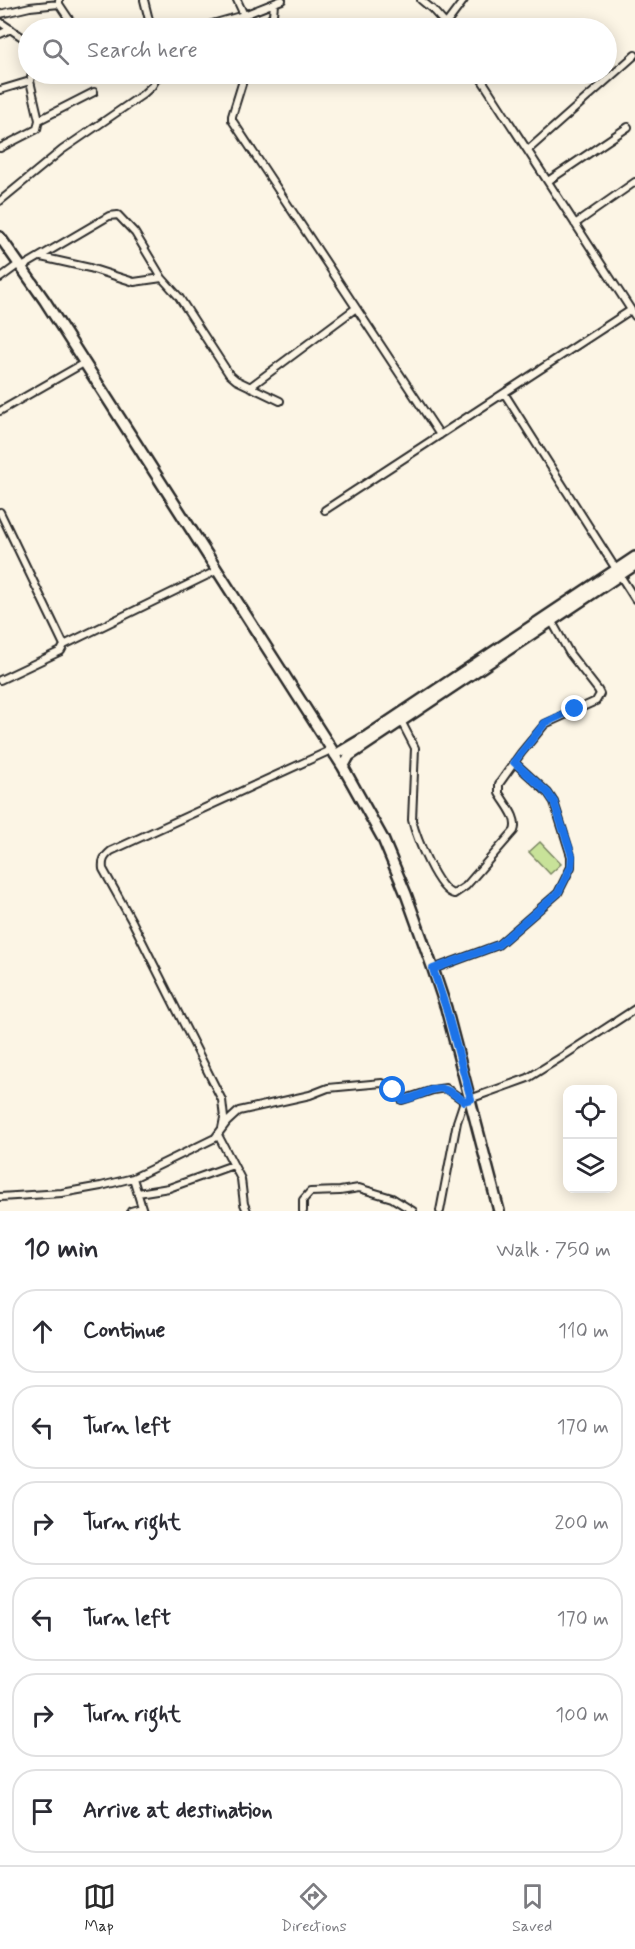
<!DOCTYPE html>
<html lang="en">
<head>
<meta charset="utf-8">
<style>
	:root { --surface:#fff; --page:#f2f2f3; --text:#2b2b33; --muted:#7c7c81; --line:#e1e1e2; --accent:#2b2b2b }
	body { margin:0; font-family:Mynerve,sans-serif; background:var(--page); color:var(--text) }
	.controls { position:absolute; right:18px; bottom:18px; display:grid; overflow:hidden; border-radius:12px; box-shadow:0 3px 15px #0003 }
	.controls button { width:54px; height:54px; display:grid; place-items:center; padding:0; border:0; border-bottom:2px solid var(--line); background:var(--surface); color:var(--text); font:30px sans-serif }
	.stop { position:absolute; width:18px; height:18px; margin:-14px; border:4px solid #1a73e8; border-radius:50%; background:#fff }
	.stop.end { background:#1a73e8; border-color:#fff; box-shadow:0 2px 6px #0008 }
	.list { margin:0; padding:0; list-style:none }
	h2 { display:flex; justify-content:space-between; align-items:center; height:78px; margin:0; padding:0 24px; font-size:26px }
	h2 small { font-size:20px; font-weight:400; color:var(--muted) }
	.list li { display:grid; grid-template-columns:39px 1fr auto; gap:18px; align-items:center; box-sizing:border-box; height:84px; margin:0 12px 12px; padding:0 12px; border:2px solid var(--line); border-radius:24px }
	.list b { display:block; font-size:22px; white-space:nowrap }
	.list em { font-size:20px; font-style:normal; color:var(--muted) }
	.icon { flex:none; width:33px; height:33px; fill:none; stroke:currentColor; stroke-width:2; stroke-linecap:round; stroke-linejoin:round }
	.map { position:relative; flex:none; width:635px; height:1211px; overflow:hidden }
	.search { position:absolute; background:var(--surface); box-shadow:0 3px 15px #0003; left:18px; right:18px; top:18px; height:66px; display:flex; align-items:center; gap:15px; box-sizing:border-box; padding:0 21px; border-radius:33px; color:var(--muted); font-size:22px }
	.sheet { height:654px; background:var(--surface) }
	nav { display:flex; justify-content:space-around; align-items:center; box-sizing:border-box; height:84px; border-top:2px solid var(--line); background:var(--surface); font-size:16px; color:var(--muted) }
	nav a { display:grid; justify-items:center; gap:3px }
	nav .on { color:var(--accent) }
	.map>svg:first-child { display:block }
	.green { fill:#c8e299; stroke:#7a8662; stroke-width:1.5 }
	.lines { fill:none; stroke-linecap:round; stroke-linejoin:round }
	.street-casing { stroke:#2b2b2b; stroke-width:10 }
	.secondary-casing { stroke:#2b2b2b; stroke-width:14 }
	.street { stroke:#fcf5e5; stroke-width:6 }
	.secondary { stroke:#fcf5e5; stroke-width:9 }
	.route { stroke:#1a73e8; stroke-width:8 }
</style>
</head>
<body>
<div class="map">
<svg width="635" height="1211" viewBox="0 0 635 1211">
	<rect width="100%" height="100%" fill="#fcf5e5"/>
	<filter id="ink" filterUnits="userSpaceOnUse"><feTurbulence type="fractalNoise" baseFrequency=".0167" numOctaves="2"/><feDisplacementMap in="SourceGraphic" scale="12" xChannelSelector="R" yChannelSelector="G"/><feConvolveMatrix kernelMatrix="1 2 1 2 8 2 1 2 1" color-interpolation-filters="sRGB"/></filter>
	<g filter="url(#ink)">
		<path class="green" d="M540 842 561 864 550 874 529 852Z"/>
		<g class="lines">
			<g class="street-casing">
				<path id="street" d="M144 0 151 28
					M237 0 244 15
					M421 0 432 9 449 28
					M59 1V4L75 28
					M0 14 30 7 59 4
					M0 22 22 37 28 43
					M446 24 464 0
					M198 28 244 15 282 0
					M265 28 273 15 274 4
					M0 34 11 29
					M245 74 232 116V120L440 435
					M478 74 635 316
					M0 90 30 81
					M39 120 94 92
					M0 148 37 129 39 120 30 81 32 74
					M528 150 635 55
					M548 181 628 127
					M0 201 62 150 142 95 152 86 159 74
					M575 224 635 182
					M41 257 90 268 134 282 162 278
					M22 267 109 216 118 215 135 233 162 278 179 297 229 374 236 380 280 401
					M0 278 19 264
					M250 387 356 308
					M504 393 635 599
					M0 411 84 363
					M325 510 631 310
					M0 512 64 645 61 651 0 680
					M64 645 216 571
					M401 721 415 748 412 820C416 836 437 891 454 894L466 886 514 831C519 818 505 804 499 793V784L521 753 545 724 596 701 600 694 598 690 570 654 551 620
					M433 969 498 945 558 893 571 867V856L554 802 548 793 514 762
					M222 1128 224 1118 222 1100 133 923 103 869C102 860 104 857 111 851L331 750
					M218 1135 241 1179 244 1204 247 1211
					M133 1178 143 1211
					M138 1193 169 1188 233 1165
					M0 1197 62 1193 101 1186 133 1178 215 1138 227 1122 239 1111 310 1095 328 1088 382 1083 388 1085 402 1100 433 1090 446 1088 464 1101 528 1078 560 1058 635 1009
					M131 1211 142 1208
					M303 1211V1200L310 1192 340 1191 359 1188 392 1198 413 1211
					M440 1211 457 1122 464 1101"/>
			</g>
			<g class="secondary-casing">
				<path id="secondary" d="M0 237 45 301 343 767 383 839 406 894 433 969 446 1008 499 1211
					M335 755 367 736 635 557
					M343 767 349 756 635 565"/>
			</g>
			<use href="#street" class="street"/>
			<use href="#secondary" class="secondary"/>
		</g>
	</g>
	<g class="lines" filter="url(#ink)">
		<path class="route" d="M393 1090 402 1100C434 1095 432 1076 464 1101L471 1099 446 1008 433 969 498 945 558 893 571 867 572 856 554 802 548 793 514 762 545 723 575 709"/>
	</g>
</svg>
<div class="controls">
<button><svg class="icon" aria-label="locate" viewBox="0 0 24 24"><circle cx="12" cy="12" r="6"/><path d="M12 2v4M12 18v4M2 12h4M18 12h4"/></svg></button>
<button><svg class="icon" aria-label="layers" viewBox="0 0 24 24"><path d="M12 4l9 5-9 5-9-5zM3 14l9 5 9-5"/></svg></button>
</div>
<div class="stop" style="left:393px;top:1090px"></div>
<div class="stop end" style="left:575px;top:709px"></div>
<div class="search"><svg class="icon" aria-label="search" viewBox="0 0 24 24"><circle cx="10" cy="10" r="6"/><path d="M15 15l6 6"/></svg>Search here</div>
</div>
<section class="sheet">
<h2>10 min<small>Walk · 750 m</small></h2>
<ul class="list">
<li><svg class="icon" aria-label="ahead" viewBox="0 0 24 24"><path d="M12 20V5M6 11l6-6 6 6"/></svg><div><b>Continue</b></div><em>110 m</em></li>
<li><svg class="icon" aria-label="left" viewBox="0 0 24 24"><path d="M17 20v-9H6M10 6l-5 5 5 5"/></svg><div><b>Turn left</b></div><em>170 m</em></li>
<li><svg class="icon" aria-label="right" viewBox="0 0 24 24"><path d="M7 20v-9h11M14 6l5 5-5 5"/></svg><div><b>Turn right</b></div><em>200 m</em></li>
<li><svg class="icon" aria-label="left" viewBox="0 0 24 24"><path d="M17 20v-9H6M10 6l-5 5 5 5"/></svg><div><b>Turn left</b></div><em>170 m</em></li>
<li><svg class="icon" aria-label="right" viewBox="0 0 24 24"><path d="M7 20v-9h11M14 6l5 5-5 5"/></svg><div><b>Turn right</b></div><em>100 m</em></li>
<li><svg class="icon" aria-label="arrive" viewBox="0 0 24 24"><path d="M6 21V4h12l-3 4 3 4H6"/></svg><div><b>Arrive at destination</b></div></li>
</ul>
</section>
<nav>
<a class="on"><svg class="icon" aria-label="map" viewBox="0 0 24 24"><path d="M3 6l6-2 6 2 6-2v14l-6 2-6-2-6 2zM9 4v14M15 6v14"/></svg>Map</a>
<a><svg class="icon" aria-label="directions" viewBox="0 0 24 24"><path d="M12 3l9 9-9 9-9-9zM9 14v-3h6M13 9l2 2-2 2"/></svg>Directions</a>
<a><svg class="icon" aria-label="saved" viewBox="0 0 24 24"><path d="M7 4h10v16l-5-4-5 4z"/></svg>Saved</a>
</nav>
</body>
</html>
